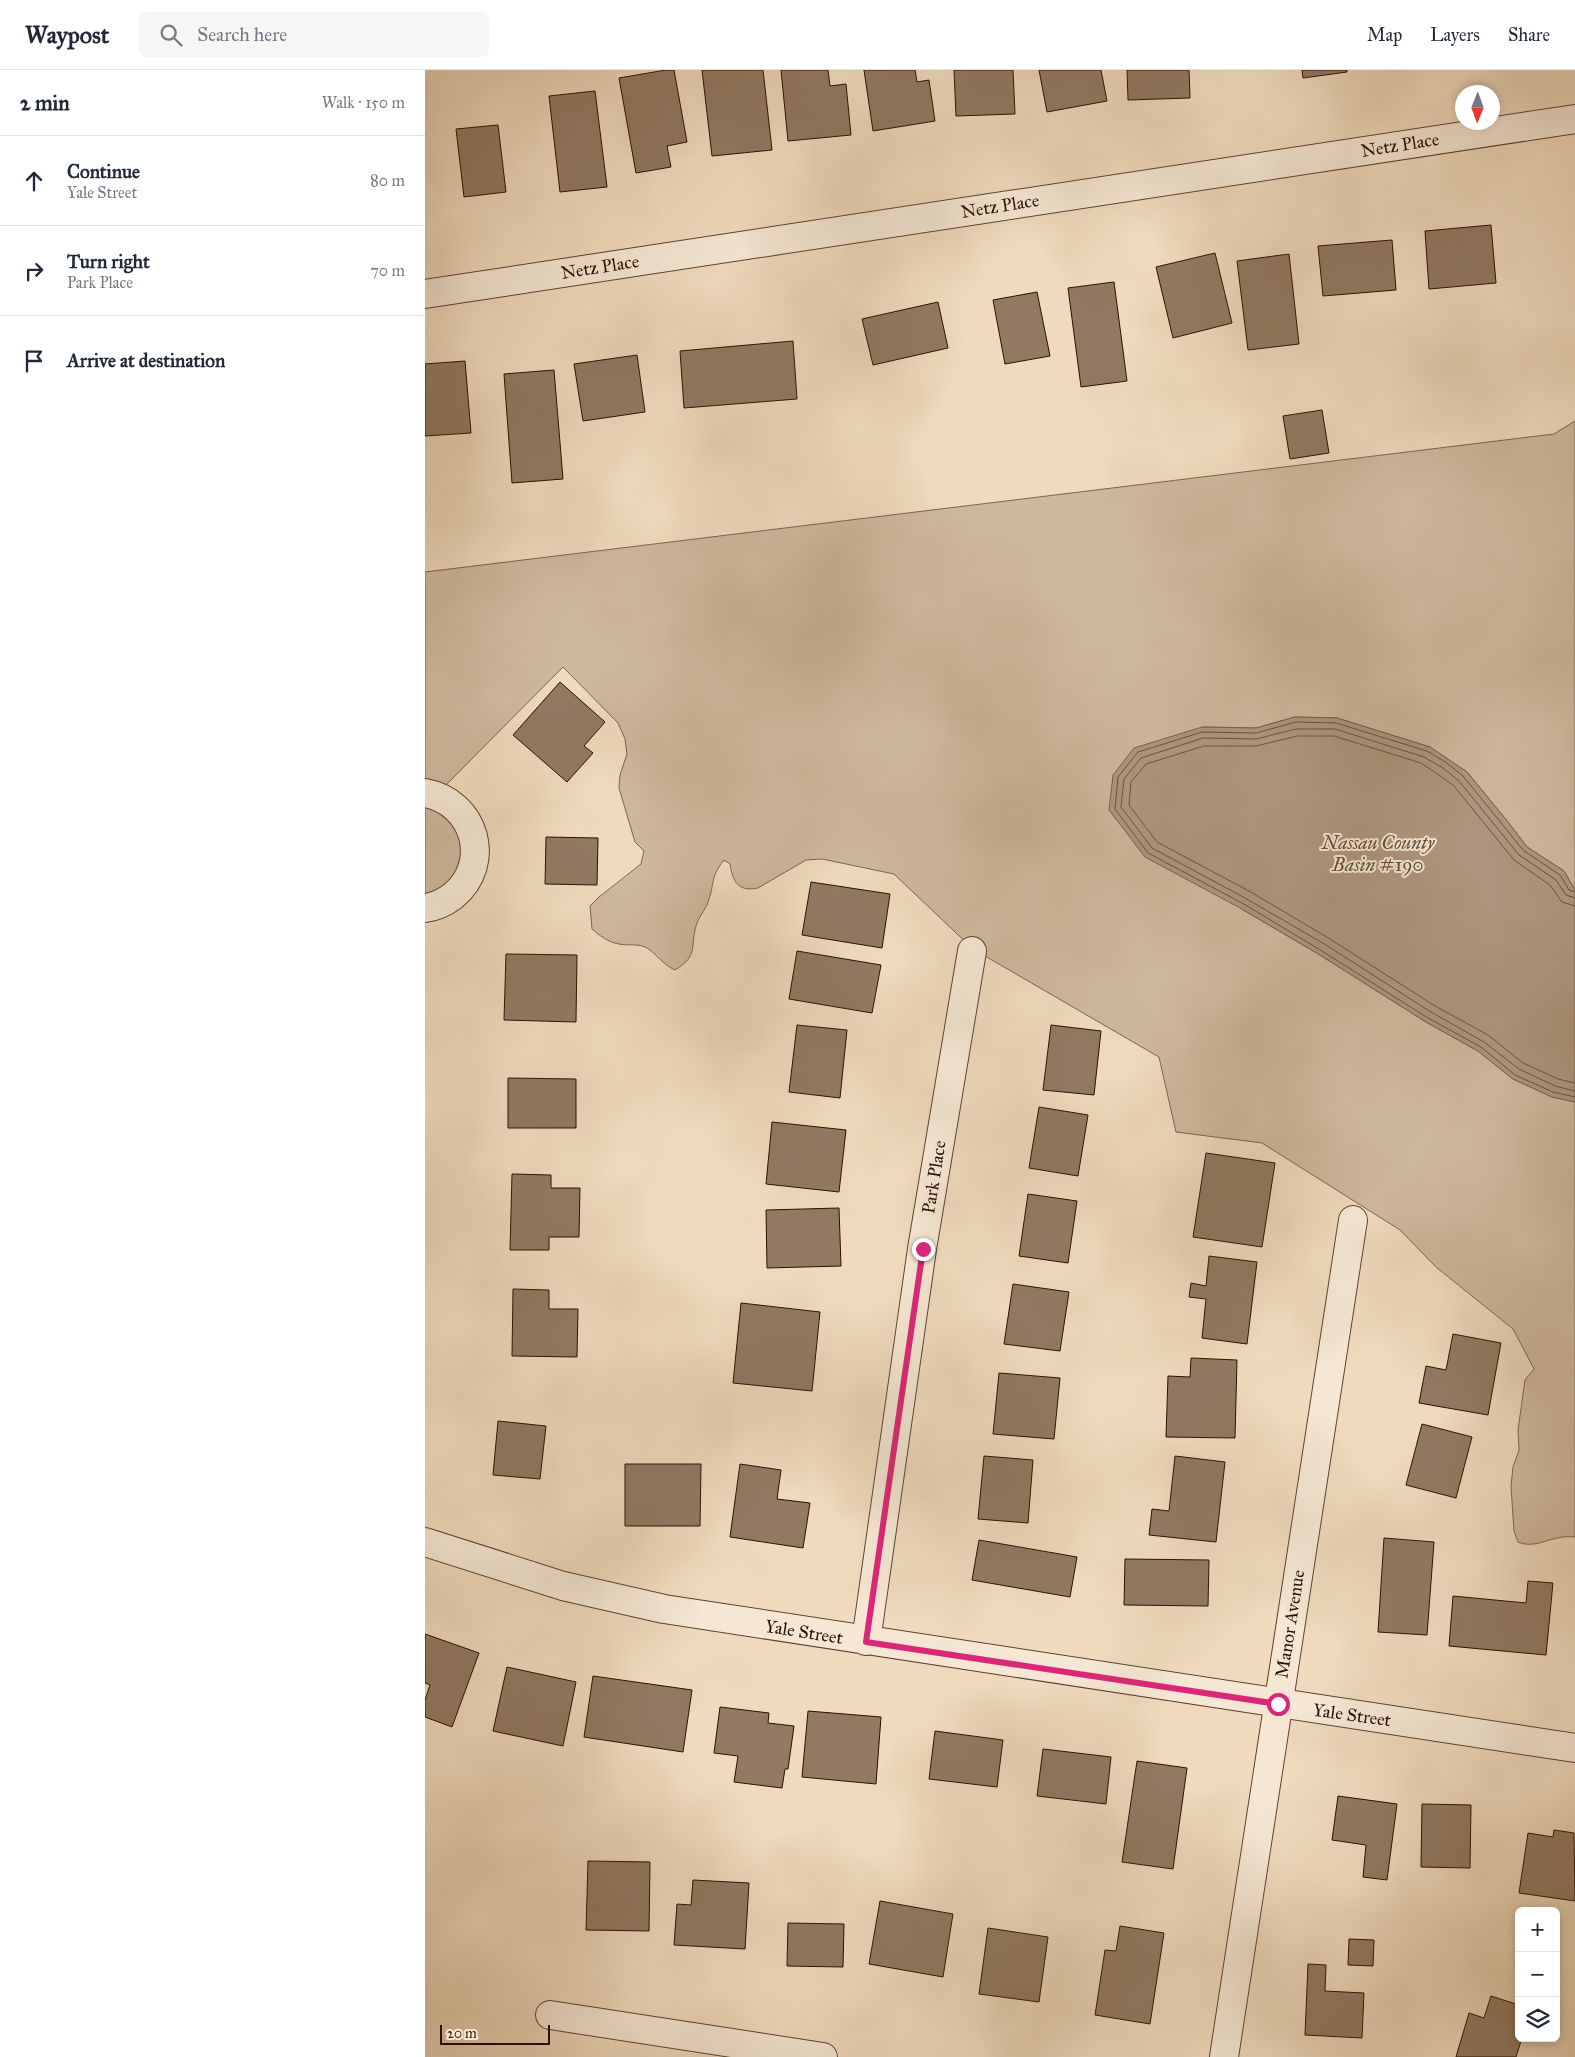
<!DOCTYPE html>
<html lang="en">
<head>
<meta charset="utf-8">
<style>
	:root { --surface:#fff; --page:#f6f6f7; --text:#1f2937; --muted:#747a83; --line:#e0e1e3 }
	body { margin:0; font-family:"IM FELL Great Primer",serif; background:var(--page); color:var(--text) }
	.controls { position:absolute; right:15px; bottom:15px; display:grid; overflow:hidden; border-radius:8px; box-shadow:0 2px 8px #0003 }
	.controls button { width:45px; height:45px; display:grid; place-items:center; padding:0; border:0; border-bottom:1px solid var(--line); background:var(--surface); color:var(--text); font:25px sans-serif }
	.compass { position:absolute; left:1030px; top:15px; width:45px; height:45px; border-radius:50%; background:var(--surface); box-shadow:0 2px 8px #0003; rotate:181deg }
	.scale { position:absolute; left:15px; bottom:12px; width:110px; box-sizing:border-box; padding-left:5px; border:2px solid #2c1000; border-top:0; font-size:14px; line-height:18px; white-space:nowrap; color:#2c1000; -webkit-text-stroke:4px #f5e7d4; paint-order:stroke }
	.stop { position:absolute; width:15px; height:15px; margin:-11px; border:4px solid #db2777; border-radius:50%; background:#fff }
	.stop.end { background:#db2777; border-color:#fff; box-shadow:0 1px 5px #0008 }
	.list { margin:0; padding:0; list-style:none }
	h2 { display:flex; justify-content:space-between; align-items:center; height:65px; margin:0; padding:0 20px; font-size:21px }
	h2 small { font-size:16px; font-weight:400; color:var(--muted) }
	.list li { display:grid; grid-template-columns:32px 1fr auto; gap:15px; align-items:center; box-sizing:border-box; height:90px; padding:0 20px; border-top:1px solid var(--line) }
	.list b { display:block; font-size:19px; white-space:nowrap }
	.list p { margin:0; font-size:16px; white-space:nowrap; color:var(--muted) }
	.list em { font-size:16px; font-style:normal; color:var(--muted) }
	.icon { flex:none; width:28px; height:28px; fill:none; stroke:currentColor; stroke-width:2; stroke-linecap:round; stroke-linejoin:round }
	.map { position:relative; flex:none; width:1150px; height:1987px; overflow:hidden }
	header { display:flex; align-items:center; gap:30px; box-sizing:border-box; height:70px; padding:0 25px; background:var(--surface); border-bottom:1px solid var(--line) }
	header strong { font-size:24px }
	nav { display:flex; gap:28px; margin-inline-start:auto; font-size:18px }
	.search { width:350px; height:45px; background:var(--page); display:flex; align-items:center; gap:12px; box-sizing:border-box; padding:0 18px; border-radius:8px; color:var(--muted); font-size:19px }
	main { display:flex }
	aside { flex:1; background:var(--surface) }
	.map>svg:first-child { display:block }
	.green { fill:#ceb89d; stroke:#7d644e }
	.water { fill:#ad957d; stroke:#79604b }
	.lines { fill:none; stroke-linecap:round; stroke-linejoin:round }
	.shore { stroke:#6c523e; stroke-width:1 }
	.building { fill:#917962; stroke:#2c1000 }
	.street-casing { stroke:#5d422f; stroke-width:30 }
	.street { stroke:#f5e7d4; stroke-width:28 }
	.route { stroke:#db2777; stroke-width:6 }
	.labels { text-anchor:middle; dominant-baseline:central; stroke-width:4; stroke-linejoin:round; paint-order:stroke }
	.street-label { font-size:18px; fill:#2c1000; stroke:#f5e7d4 }
	.water-label { font-size:19px; font-style:italic; fill:#664c38; stroke:#f5e7d4 }
</style>
</head>
<body>
<header>
<strong>Waypost</strong>
<div class="search"><svg class="icon" aria-label="search" viewBox="0 0 24 24"><circle cx="10" cy="10" r="6"/><path d="M15 15l6 6"/></svg>Search here</div>
<nav><a>Map</a><a>Layers</a><a>Share</a></nav>
</header>
<main>
<aside>
<h2>2 min<small>Walk · 150 m</small></h2>
<ul class="list">
<li><svg class="icon" aria-label="ahead" viewBox="0 0 24 24"><path d="M12 20V5M6 11l6-6 6 6"/></svg><div><b>Continue</b><p>Yale Street</p></div><em>80 m</em></li>
<li><svg class="icon" aria-label="right" viewBox="0 0 24 24"><path d="M7 20v-9h11M14 6l5 5-5 5"/></svg><div><b>Turn right</b><p>Park Place</p></div><em>70 m</em></li>
<li><svg class="icon" aria-label="arrive" viewBox="0 0 24 24"><path d="M6 21V4h12l-3 4 3 4H6"/></svg><div><b>Arrive at destination</b></div></li>
</ul>
</aside>
<div class="map">
<svg width="1150" height="1987" viewBox="0 0 1150 1987">
	<rect width="100%" height="100%" fill="#efdabd"/>
	<filter id="stains"><feTurbulence type="fractalNoise" baseFrequency=".004" numOctaves="4"/><feColorMatrix values="0 0 0 0 .2 0 0 0 0 .09 0 0 0 0 .02 0 0 0 .5 -.17"/></filter>
	<radialGradient id="worn" r=".72"><stop offset=".6" stop-color="#630" stop-opacity="0"/><stop offset="1" stop-color="#630" stop-opacity=".3"/></radialGradient>
	<path class="green" d="M1150 351V820L1139 801 1102 777 1083 752 1042 702 1005 677 912 648 870 647 831 658 777 657 815 838 895 885 1001 952 1053 981 1088 1009 1127 1027 1150 1032V1467C1127 1464 1112 1480 1093 1472L1089 1461 1086 1416 1088 1397 1094 1380 1093 1360 1100 1310 1109 1299 1088 1259 1011 1197 975 1160 837 1073 751 1062 734 987 548 879 469 804 397 789 381 790 333 818C313 822 308 812 305 794L299 790C285 808 290 811 284 829 282 838 275 845 272 853 264 876 275 885 250 900 237 894 233 885 222 878 213 873 204 876 194 874 183 872 175 866 167 859L165 836 174 827 216 794 219 781 210 772 194 718 195 705 202 684 200 669 193 653 138 597 11 725 50 786 0 838V502L1129 364Z"/>
	<path class="water" d="M870 647 912 648 1005 677 1042 702 1083 752 1102 777 1139 801 1150 820V1032L1127 1027 1088 1009 1053 981 1001 952 895 885 815 838 720 787 684 740 688 705 709 678 777 657 831 658Z"/>
	<g class="lines">
		<path class="shore" d="M1150 822 1144 820 1135 805 1098 780 1038 706 1022 693 1002 681 911 653 871 652 831 663 777 662 713 682 693 707 690 739 723 783 817 833 897 881 1003 948 1056 977 1090 1005 1128 1022 1150 1027
			M1150 828 1141 825 1131 810 1094 785 1034 711 1018 698 999 687 910 659H871L831 669 778 668 716 688 699 709 696 737 727 778 820 828 901 875 1006 942 1059 972 1094 999 1130 1016 1150 1021
			M1150 836 1137 832 1125 815 1089 790 1029 716 1014 705 996 693 909 666H872L831 676H779L721 694 706 712 704 735 732 772 824 821 905 869 1010 936 1063 965 1098 993 1133 1009 1150 1013"/>
	</g>
	<path class="building" d="M241 0H249L262 72 242 76 246 97 211 103 194 8Z
		M277 0H338L347 80 287 86Z
		M356 0H403L405 16 421 14 426 65 363 71Z
		M439 0H490L492 12 504 10 510 51 448 61Z
		M529 0H588L590 44 531 46Z
		M614 0H676L682 31 622 42Z
		M702 0H764L765 28 703 30Z
		M877 0H922V2L878 8Z
		M170 21 182 117 135 122 124 26Z
		M73 55 81 122 39 127 31 59Z
		M1066 155 1071 213 1004 219 1000 161Z
		M967 170 971 220 898 226 893 176Z
		M790 183 807 253 748 268 731 197Z
		M864 184 874 274 823 280 812 191Z
		M689 212 702 311 656 317 643 218Z
		M612 222 625 286 580 294 568 230Z
		M513 232 523 278 448 295 437 249Z
		M368 271 372 329 259 338 255 281Z
		M212 285 220 342 158 351 149 294Z
		M40 291 46 363 0 366V294Z
		M129 300 138 409 87 413 79 304Z
		M897 340 904 383 865 389 858 346Z
		M135 612 180 652 159 676 168 683 142 712 88 665Z
		M121 767 173 768 172 815 120 814Z
		M386 812 465 824 457 878 377 865Z
		M372 881 456 895 447 943 364 929Z
		M81 884 152 885 151 952 79 950Z
		M372 955 422 960 415 1028 364 1022Z
		M626 955 676 961 669 1025 618 1020Z
		M83 1008 151 1009V1058H83Z
		M614 1037 663 1045 653 1106 604 1098Z
		M347 1052 421 1060 414 1122 341 1114Z
		M781 1083 850 1093 837 1177 768 1167Z
		M87 1104 126 1105V1118H155L154 1167H124V1180H85Z
		M603 1124 652 1131 643 1193 594 1186Z
		M414 1138 416 1196 342 1198 341 1140Z
		M784 1186 832 1192 822 1274 777 1268 781 1229 764 1227 766 1213 781 1216Z
		M588 1214 644 1222 635 1281 579 1274Z
		M88 1219 124 1220V1239H153L152 1287 87 1286Z
		M316 1233 395 1242 387 1321 308 1313Z
		M1028 1264 1076 1273 1063 1345 994 1333 1001 1296 1021 1300Z
		M766 1288 812 1290 810 1368 741 1367 743 1306 765 1307Z
		M574 1303 635 1308 629 1369 568 1364Z
		M73 1351 121 1356 115 1409 68 1405Z
		M997 1354 1047 1367 1031 1428 981 1415Z
		M559 1386 608 1390 603 1453 553 1449Z
		M750 1386 800 1392 791 1472 724 1465 727 1439 744 1441Z
		M200 1394H276L275 1456H200Z
		M315 1394 356 1400 352 1429 385 1433 378 1478 305 1467Z
		M959 1468 1009 1472 1002 1565 953 1562Z
		M554 1470 652 1487 645 1527 547 1510Z
		M700 1489 784 1490 783 1536 699 1535Z
		M1103 1511 1128 1513 1121 1585 1024 1576 1028 1526 1101 1533Z
		M0 1564 54 1583 27 1657 0 1647V1630L5 1615 0 1613Z
		M82 1597 151 1612 138 1676 68 1661Z
		M168 1606 267 1620 258 1682 159 1667Z
		M295 1637 344 1643 343 1653 369 1656 363 1699H360L357 1718 309 1712 313 1686 289 1683Z
		M383 1641 456 1647 451 1714 377 1707Z
		M510 1661 578 1670 572 1717 504 1709Z
		M618 1679 686 1687 681 1734 612 1726Z
		M712 1691 762 1698 748 1799 697 1792Z
		M913 1726 972 1734 962 1810 938 1807 941 1775 907 1770Z
		M997 1734 1046 1735 1045 1798 996 1797Z
		M1129 1760 1149 1763 1150 1831 1094 1823 1103 1763 1128 1767Z
		M163 1791 225 1792 224 1861 161 1860Z
		M268 1810 324 1813 320 1879 249 1875 252 1834 266 1835Z
		M455 1831 528 1844 518 1907 444 1894Z
		M363 1853 419 1854 418 1897 362 1896Z
		M695 1856 739 1863 725 1954 670 1945 680 1880 691 1881Z
		M563 1858 623 1867 614 1932 554 1924Z
		M924 1869 949 1870 948 1896 923 1895Z
		M883 1894 901 1895 900 1921 939 1923 937 1968 880 1965Z
		M1066 1926 1094 1935V1968H1097L1091 1987H1031L1044 1943 1059 1948Z"/>
	<g class="lines">
		<g class="street-casing">
			<path id="street" d="M0 224 1150 49
				M0 723C50 732 68 793 28 826 20 832 10 837 0 838
				M0 1472 138 1516 239 1539 1150 1678
				M441 1571 497 1179 547 881
				M125 1945 398 1987
				M799 1987 928 1150"/>
		</g>
		<use href="#street" class="street"/>
	</g>
	<g class="lines">
		<path class="route" d="M498 1179 441 1572 853 1634"/>
	</g>
	<g class="labels">
		<g class="street-label">
			<text transform="translate(975 75) rotate(-9)">Netz Place</text>
			<text transform="translate(575 136) rotate(-9)">Netz Place</text>
			<text transform="translate(175 197) rotate(-9)">Netz Place</text>
			<text transform="translate(509 1107) rotate(-81)">Park Place</text>
			<text transform="translate(865 1554) rotate(-81)">Manor Avenue</text>
			<text transform="translate(379 1562) rotate(9)">Yale Street</text>
			<text transform="translate(927 1645) rotate(8)">Yale Street</text>
		</g>
		<g class="water-label">
			<text x="953" y="772">Nassau County<tspan x="953" dy="22">Basin #190</tspan></text>
		</g>
	</g>
	<rect width="100%" height="100%" filter="url(#stains)"/>
	<rect width="100%" height="100%" fill="url(#worn)"/>
</svg>
<div class="controls">
<button>+</button>
<button>−</button>
<button><svg class="icon" aria-label="layers" viewBox="0 0 24 24"><path d="M12 4l9 5-9 5-9-5zM3 14l9 5 9-5"/></svg></button>
</div>
<svg class="compass" viewBox="-18 -18 36 36"><path d="M0-13l5 13h-10z" fill="#e53935"/><path d="M0 13l5-13h-10z" fill="#747a83"/></svg>
<div class="scale">20 m</div>
<div class="stop" style="left:853px;top:1634px"></div>
<div class="stop end" style="left:498px;top:1179px"></div>
</div>
</main>
</body>
</html>
